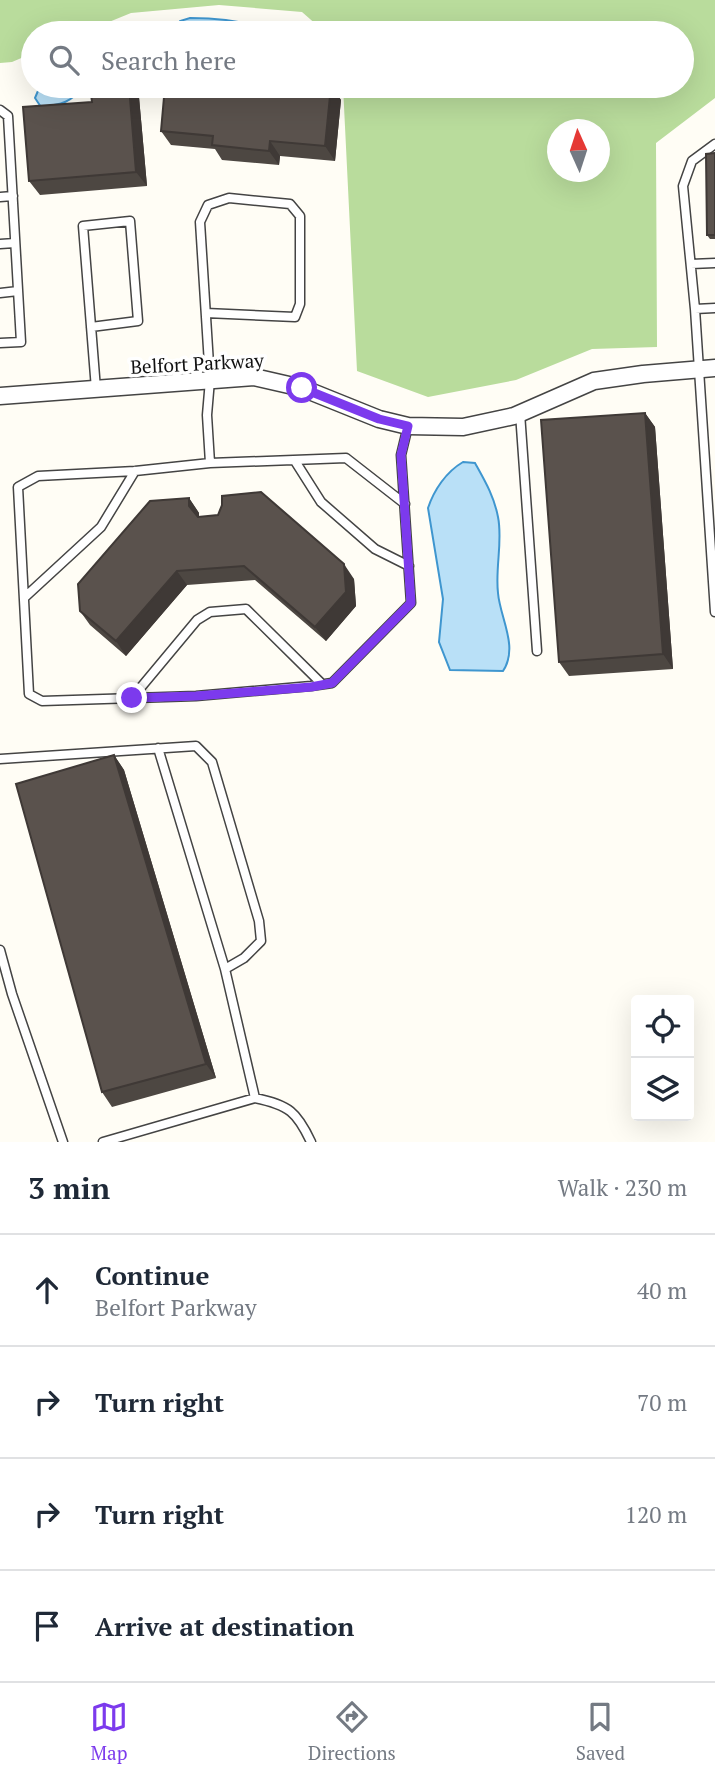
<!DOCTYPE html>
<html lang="en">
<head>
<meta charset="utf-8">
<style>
	:root { --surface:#fff; --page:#f6f6f7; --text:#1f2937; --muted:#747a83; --line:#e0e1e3; --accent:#7c3aed }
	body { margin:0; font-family:"PT Serif",serif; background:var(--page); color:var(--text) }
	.controls { position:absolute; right:21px; bottom:21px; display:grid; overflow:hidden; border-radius:7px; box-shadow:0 7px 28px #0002 }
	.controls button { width:63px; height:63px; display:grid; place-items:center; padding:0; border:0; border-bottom:2px solid var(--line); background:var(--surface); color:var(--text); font:35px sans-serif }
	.compass { position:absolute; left:547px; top:119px; width:63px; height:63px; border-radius:50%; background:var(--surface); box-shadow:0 7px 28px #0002; rotate:357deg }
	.stop { position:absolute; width:21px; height:21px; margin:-16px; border:5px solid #7c3aed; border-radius:50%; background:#fff }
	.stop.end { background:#7c3aed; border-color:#fff; box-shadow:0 2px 7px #0008 }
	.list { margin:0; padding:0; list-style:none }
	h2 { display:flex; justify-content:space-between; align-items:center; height:91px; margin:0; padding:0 28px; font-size:30px }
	h2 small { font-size:23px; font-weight:400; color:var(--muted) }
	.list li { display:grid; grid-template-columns:46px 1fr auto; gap:21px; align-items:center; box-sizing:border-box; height:112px; padding:0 28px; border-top:2px solid var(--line) }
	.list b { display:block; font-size:26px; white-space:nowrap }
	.list p { margin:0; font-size:23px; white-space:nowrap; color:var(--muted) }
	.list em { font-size:23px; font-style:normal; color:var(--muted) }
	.icon { flex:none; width:38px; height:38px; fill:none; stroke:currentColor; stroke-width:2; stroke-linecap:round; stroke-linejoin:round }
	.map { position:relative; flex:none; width:715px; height:1142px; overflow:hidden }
	.search { position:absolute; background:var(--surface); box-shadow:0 7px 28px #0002; left:21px; right:21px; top:21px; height:77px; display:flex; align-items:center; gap:18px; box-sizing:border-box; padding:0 24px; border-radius:38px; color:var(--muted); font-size:26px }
	.sheet { height:539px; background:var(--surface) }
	nav { display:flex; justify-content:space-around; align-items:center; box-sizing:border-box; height:98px; border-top:2px solid var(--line); background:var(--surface); font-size:19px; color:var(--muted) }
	nav a { display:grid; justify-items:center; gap:4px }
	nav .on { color:var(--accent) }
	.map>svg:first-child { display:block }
	.forest { fill:#b9dc9c; fill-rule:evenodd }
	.water { fill:#b9e0f7; stroke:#3f96cf; stroke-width:2 }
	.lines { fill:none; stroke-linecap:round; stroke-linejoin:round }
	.service-casing { stroke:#444; stroke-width:11 }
	.minor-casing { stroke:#444; stroke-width:19 }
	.service { stroke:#fff; stroke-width:8 }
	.minor { stroke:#fff; stroke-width:16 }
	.wall { fill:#4d4742 }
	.shaded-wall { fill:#3f3936 }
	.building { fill:#5a524d; stroke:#3f3936; stroke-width:2 }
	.route { stroke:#7c3aed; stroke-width:9 }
	.labels { text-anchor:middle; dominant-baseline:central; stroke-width:7; stroke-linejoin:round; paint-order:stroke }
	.street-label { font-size:19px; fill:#111; stroke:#fff }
</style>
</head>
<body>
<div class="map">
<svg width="715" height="1142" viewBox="0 0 715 1142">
	<rect width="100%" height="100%" fill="#fffdf5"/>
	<path class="forest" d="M0 0H715V98L656 143 657 347 592 349 516 380 428 397 357 371 343 86H682V33H326L302 12 219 5 131 13 82 33H33V53L12 62 0 63ZM558 130H600V172H558Z"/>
	<path class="water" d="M190 18C218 18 249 21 274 33H174L180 21Z
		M40 86H84C72 102 61 105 41 107L35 98Z
		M463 462 475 463C485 481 494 496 498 517 503 541 495 568 498 593 500 618 519 647 503 671L450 670 439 642 443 599 428 508C434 490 446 472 463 462Z"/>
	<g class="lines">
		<g class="service-casing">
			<path id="service" d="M0 110 8 116 21 342 0 343
				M0 197 13 196
				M0 244 15 243
				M691 264 715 263
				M0 293 18 291
				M715 308 695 309 715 612
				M695 309 683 186 692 161 715 144
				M206 313 295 317 300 304V216L290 204 229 198 208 205 200 222 210 380 207 415 210 463 135 471 38 476 18 487 29 694 42 701 196 696 311 686 332 683 411 603 401 455 408 426
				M91 327 138 321 130 221 83 226 96 389
				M520 413 537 651
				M295 461 321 502 375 549 409 566
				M210 463 346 458 405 504
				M25 597 101 527 135 471
				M132 698 197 620 210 612 246 609 322 684
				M0 759 196 746 212 762 259 921 261 941 244 958 225 969
				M0 950 12 994 63 1142
				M255 1098C289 1105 297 1112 311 1142
				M103 1142 255 1098 225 969 158 748"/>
		</g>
		<g class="minor-casing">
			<path id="minor" d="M0 396 254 377 302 388 379 419 408 426 463 427 514 416 594 381 643 374 715 368"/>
		</g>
		<use href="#service" class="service"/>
		<use href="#minor" class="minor"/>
	</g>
	<path class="wall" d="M90 86H138L147 186 40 195 29 181 92 102Z
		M331 86 341 100 335 161 280 156 279 165 222 160 215 149 171 145 161 131Z
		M715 153V239H710L707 235Z
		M645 413 655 427 673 669 569 676 559 662Z
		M189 498 199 513V517L354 579 356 606 326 641 255 580 187 585 126 656 90 625 80 611Z
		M114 755 124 770 216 1078 112 1107 102 1092Z"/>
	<path class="shaded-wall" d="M129 86H138L147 186 136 172Z
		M331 86 341 100 335 161 325 146Z
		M270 141 280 156 279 165 269 151Z
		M645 413 655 427 673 669 663 654Z
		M189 498 199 513V520L189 506Z
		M344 564 354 579 356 606 326 641 315 627Z
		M177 571 187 585 126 656 116 641Z
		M114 755 124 770 216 1078 206 1064Z"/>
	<path class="building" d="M90 86H129L136 172 29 181 23 107 92 102Z
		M165 86H331L325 146 270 141 269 151 212 145 213 136 161 131Z
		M715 153V235H707L706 154Z
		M645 413 663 654 559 662 541 420Z
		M261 492 344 564 346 592 315 627 244 566 177 571 116 641 80 611 78 584 150 501 189 498V506L198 517 218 515 222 505V496Z
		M114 755 206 1064 102 1092 16 784Z"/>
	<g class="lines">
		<path class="route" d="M132 698 196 696 311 687 332 683 411 603 401 455 408 426 379 419 302 388"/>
	</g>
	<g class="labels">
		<g class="street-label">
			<text transform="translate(197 363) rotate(-3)">Belfort Parkway</text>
		</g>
	</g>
</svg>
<div class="controls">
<button><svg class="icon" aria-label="locate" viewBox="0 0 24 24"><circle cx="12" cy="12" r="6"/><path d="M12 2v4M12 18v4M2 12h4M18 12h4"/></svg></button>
<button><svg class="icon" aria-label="layers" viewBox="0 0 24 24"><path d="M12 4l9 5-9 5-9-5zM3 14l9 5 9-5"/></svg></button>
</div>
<svg class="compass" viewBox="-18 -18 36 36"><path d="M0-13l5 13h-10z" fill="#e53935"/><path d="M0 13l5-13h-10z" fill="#747a83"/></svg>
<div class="stop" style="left:302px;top:388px"></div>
<div class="stop end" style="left:132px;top:698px"></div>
<div class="search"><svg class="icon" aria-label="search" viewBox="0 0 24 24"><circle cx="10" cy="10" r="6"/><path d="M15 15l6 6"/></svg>Search here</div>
</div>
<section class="sheet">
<h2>3 min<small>Walk · 230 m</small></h2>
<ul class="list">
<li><svg class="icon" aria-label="ahead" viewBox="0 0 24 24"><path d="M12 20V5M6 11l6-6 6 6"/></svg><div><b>Continue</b><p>Belfort Parkway</p></div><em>40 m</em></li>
<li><svg class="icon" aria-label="right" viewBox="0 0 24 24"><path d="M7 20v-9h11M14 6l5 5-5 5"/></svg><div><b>Turn right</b></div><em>70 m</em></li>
<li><svg class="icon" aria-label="right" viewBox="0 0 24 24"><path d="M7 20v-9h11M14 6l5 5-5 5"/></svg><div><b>Turn right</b></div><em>120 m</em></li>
<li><svg class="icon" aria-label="arrive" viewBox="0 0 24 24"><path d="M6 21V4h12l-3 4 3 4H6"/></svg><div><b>Arrive at destination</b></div></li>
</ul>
</section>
<nav>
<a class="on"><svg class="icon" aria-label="map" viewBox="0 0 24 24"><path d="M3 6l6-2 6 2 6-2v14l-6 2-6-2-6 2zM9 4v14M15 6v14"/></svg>Map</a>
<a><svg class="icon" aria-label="directions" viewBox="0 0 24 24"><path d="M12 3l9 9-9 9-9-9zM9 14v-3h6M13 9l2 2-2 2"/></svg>Directions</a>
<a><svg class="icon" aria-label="saved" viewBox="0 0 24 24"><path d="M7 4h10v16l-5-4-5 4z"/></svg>Saved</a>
</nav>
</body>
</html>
